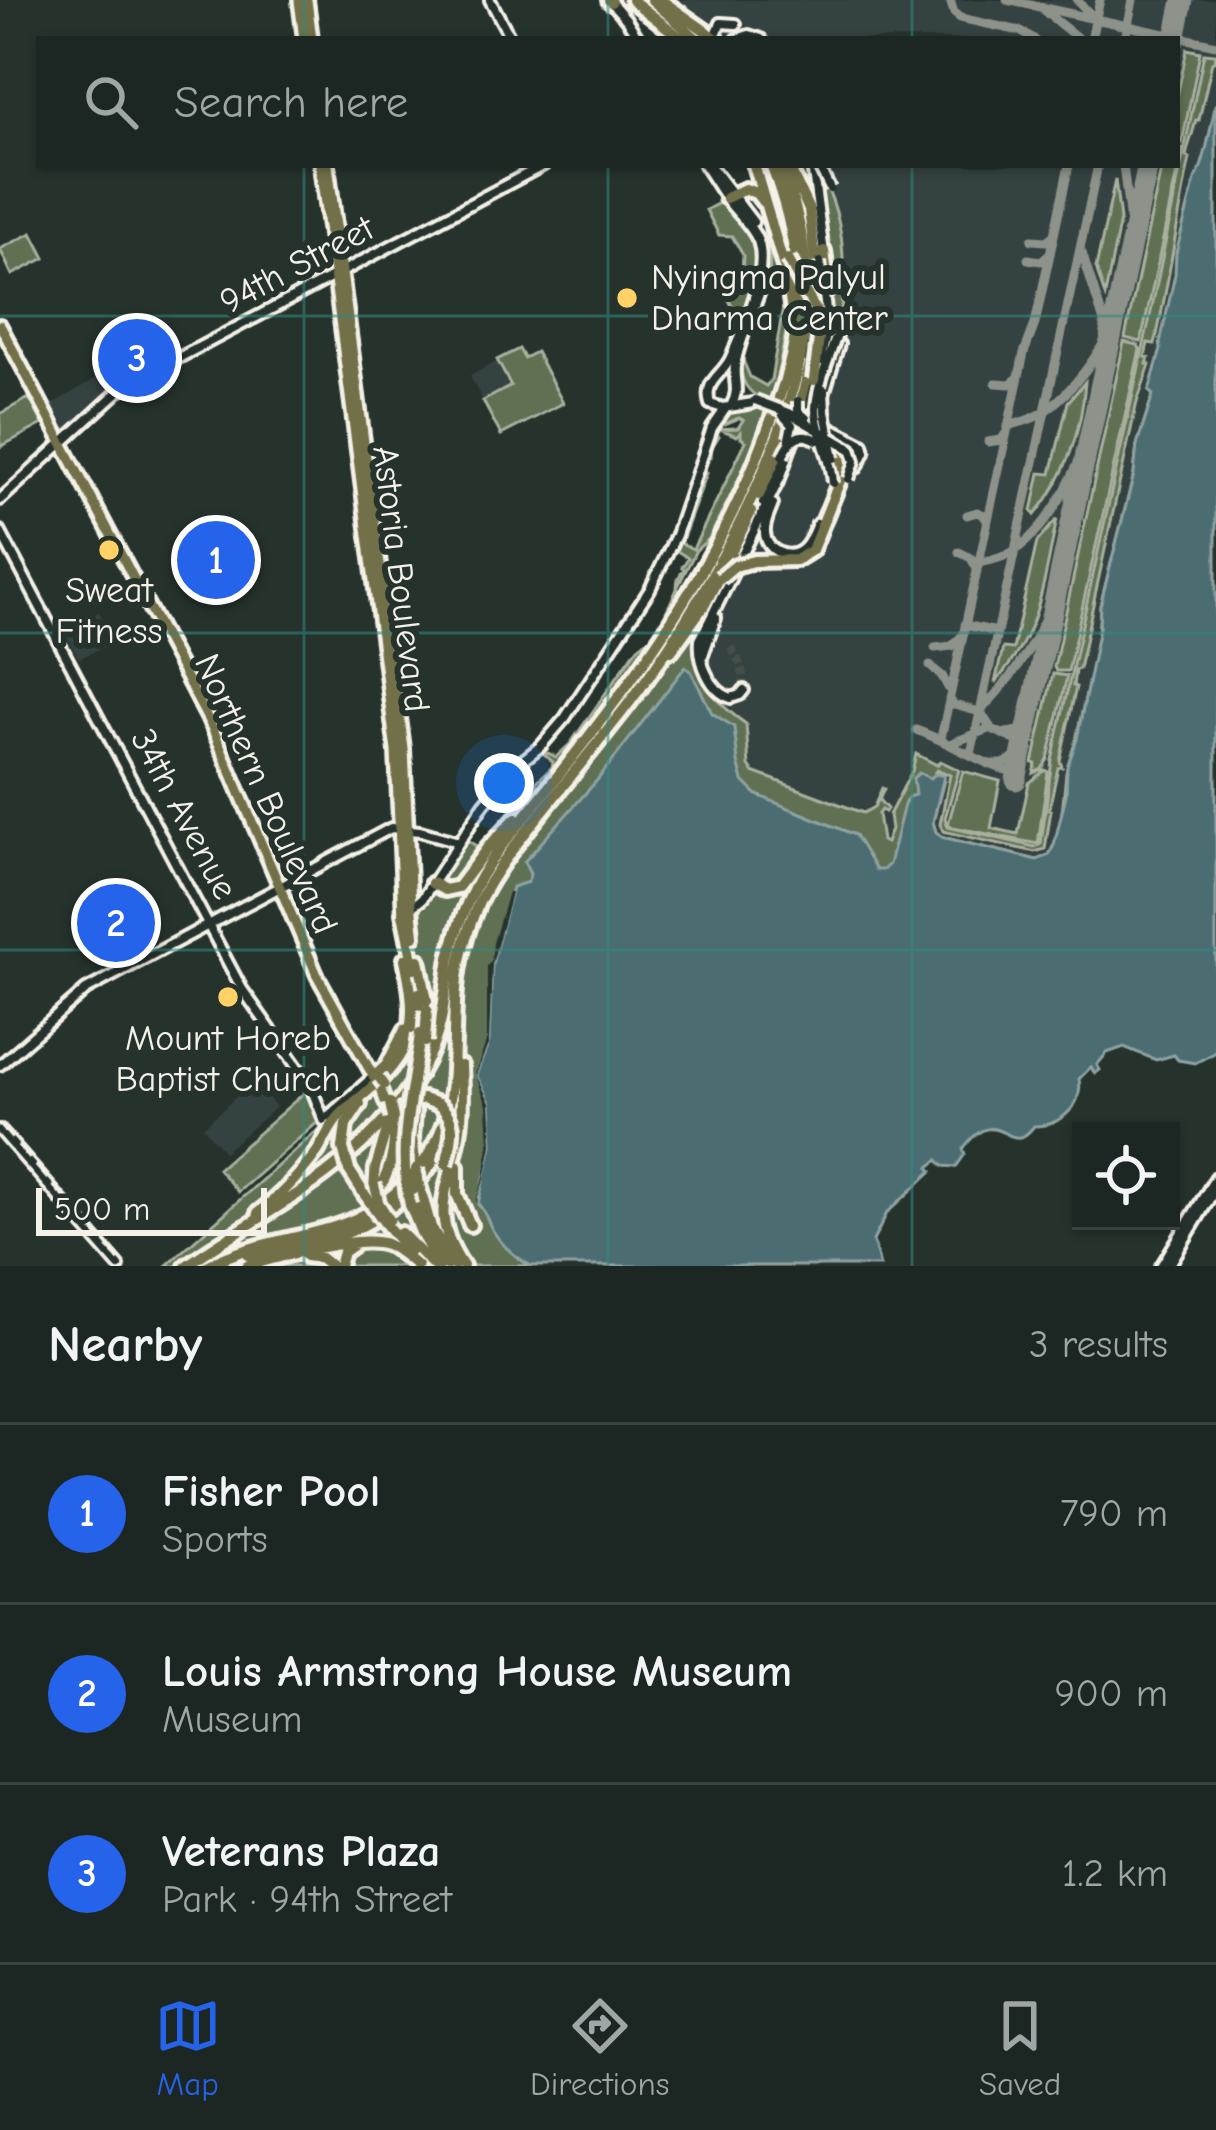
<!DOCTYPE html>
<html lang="en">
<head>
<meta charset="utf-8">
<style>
	:root { --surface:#1c2622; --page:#252e2a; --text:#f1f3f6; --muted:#a0a5a5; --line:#3a4340; --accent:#2563eb }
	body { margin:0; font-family:"Comic Neue",sans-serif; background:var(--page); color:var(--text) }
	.controls { position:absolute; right:36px; bottom:36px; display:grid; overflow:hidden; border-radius:0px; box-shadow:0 3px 9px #0004 }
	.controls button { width:108px; height:108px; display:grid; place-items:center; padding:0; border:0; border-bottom:3px solid var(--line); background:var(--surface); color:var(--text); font:60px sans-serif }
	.scale { position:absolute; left:36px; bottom:30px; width:231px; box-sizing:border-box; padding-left:12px; border:6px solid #f4f1e8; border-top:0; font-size:33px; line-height:42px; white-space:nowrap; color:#f4f1e8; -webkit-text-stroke:9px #26332d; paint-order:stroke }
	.you { position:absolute; left:504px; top:783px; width:42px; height:42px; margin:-30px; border:9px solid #fff; border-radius:50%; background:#1a73e8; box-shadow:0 0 0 18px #1a73e833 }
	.badge { display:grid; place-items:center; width:78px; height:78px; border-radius:50%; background:var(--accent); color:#fff; font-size:39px; font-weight:700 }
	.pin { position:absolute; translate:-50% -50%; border:6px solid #fff; box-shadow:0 3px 12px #0006 }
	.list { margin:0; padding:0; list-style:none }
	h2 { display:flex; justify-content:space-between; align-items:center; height:156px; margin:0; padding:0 48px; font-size:51px }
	h2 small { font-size:39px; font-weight:400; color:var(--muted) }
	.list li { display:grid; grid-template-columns:78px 1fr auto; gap:36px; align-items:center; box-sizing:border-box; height:180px; padding:0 48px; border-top:3px solid var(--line) }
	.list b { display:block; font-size:45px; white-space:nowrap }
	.list p { margin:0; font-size:39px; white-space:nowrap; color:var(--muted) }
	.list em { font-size:39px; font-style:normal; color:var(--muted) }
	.icon { flex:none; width:66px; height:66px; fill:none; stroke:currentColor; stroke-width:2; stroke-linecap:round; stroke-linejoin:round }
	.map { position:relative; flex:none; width:1216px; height:1266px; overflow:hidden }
	.search { position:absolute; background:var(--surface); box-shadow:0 3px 9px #0004; left:36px; right:36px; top:36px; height:132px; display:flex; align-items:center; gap:30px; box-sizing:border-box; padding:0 42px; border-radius:0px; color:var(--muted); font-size:45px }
	.sheet { height:696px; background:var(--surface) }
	nav { display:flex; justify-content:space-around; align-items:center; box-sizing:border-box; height:168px; border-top:3px solid var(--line); background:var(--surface); font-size:33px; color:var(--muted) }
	nav a { display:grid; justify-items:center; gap:6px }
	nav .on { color:var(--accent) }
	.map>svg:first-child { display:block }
	.built { fill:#364242 }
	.green { fill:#5e7053; stroke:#a9b09e; stroke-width:3 }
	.water { fill:#4b6d72; stroke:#8fa2a1; stroke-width:3 }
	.pier { fill:#26332d }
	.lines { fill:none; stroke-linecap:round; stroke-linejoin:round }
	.taxiway { stroke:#8d928a; stroke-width:9 }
	.runway { stroke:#8d928a; stroke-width:21 }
	.secondary-tunnel { stroke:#455049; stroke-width:8; stroke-dasharray:8 4; stroke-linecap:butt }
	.secondary-casing { stroke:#f4f1e8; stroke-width:16 }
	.primary-casing { stroke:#f4f1e8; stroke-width:18 }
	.highway-casing { stroke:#f4f1e8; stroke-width:20 }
	.secondary { stroke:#26332d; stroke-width:8 }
	.primary { stroke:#71704a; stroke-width:9 }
	.highway { stroke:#71704a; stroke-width:10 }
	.rail { stroke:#f4f1e8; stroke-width:3; stroke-dasharray:18 9; stroke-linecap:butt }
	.secondary-bridge-casing { stroke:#f4f1e8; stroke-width:16; stroke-linecap:butt }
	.primary-bridge-casing { stroke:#f4f1e8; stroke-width:18; stroke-linecap:butt }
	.highway-bridge-casing { stroke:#f4f1e8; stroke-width:20; stroke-linecap:butt }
	.secondary-bridge { stroke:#26332d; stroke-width:8 }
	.primary-bridge { stroke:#71704a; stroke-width:9 }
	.highway-bridge { stroke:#71704a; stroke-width:10 }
	.grid { fill:none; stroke:#318880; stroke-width:3; stroke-opacity:0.55 }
	.poi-dot { fill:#ffd166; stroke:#26332d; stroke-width:4.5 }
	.labels { text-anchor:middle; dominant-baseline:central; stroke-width:12; stroke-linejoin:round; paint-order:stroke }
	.street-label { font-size:36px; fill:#f4f1e8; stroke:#26332d }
	.poi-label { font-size:36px; fill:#f4f1e8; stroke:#26332d }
</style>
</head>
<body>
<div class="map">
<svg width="1216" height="1266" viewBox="0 0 1216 1266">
	<rect width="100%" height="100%" fill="#26332d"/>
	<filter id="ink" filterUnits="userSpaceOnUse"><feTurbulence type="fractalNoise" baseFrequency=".00833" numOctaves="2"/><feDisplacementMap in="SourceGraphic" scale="24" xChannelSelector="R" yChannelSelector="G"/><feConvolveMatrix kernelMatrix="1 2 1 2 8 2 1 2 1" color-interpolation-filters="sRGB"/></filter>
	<g filter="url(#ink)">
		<path class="built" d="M657 0H1216V103L1202 158V170L1195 180 1176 253 1175 274 1160 342 1161 349 1149 390 1153 394 1137 445 1134 474 1100 606 1099 627 1077 739 1067 767 1066 795 1054 845 1045 858 1037 860 942 837 935 832 933 822 944 777 889 864 757 795 691 671 723 561 803 364 784 165H1177V39H701Z
			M122 350 130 374 65 433 50 406 110 370 105 359Z
			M498 361 511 386 483 401 470 376Z
			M99 612 114 641 79 659 64 631Z
			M254 1081 276 1107 224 1152 203 1127Z"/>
		<path class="green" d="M1187 49 1200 52 1182 143 1177 142V97Z
			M1204 53 1216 54 1215 60 1212 62 1199 120H1196C1193 134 1188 144 1186 157L1190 158C1177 220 1169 282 1155 344L1148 343 1145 357 1149 358 1147 364 1150 365 1137 402 1079 669 1075 670 1073 686 1076 687 1060 761 1062 767 1058 768 1049 809 1051 810 1045 849 1035 852 943 831 940 824 950 775 937 770 935 772 944 776V780L933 822 936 832 942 837 1037 860 1049 855C1063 830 1063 800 1066 773 1068 761 1074 748 1077 736 1085 693 1099 649 1100 606L1134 474 1137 445 1153 395 1149 391 1172 375 1087 833 858 1014 500 1131 478 1204C497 1226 501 1250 531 1266H166L386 1069 409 1016 405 933 464 842 467 840 481 849C501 818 525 792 552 767L553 762 544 754 548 753 556 757 570 744 638 647 656 633 677 589 683 592 646 652 535 795 498 835 490 855 505 863 638 700 736 562C710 628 672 675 746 724L749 766 753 772 863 813 874 807 882 788 884 789 879 800 887 809 885 812 881 810 878 814 882 841 886 843 891 829 889 815 912 771 916 754 937 765 940 761 959 770 945 818 948 827 1035 847 1041 844 1052 760 1150 317Z
			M1177 145 1182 149 1141 342 1125 338 1162 165H1177Z
			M814 166C841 203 846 252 842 296 841 312 842 329 828 340L827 295 835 291 829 276Z
			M1115 180 1120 220 1105 296 1096 268Z
			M723 201C760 244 763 253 745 307L735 312 727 296 734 292 728 280 742 272 743 255 732 236 719 235 706 210Z
			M768 230 786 291 788 321 772 404C749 395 738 383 742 358L750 377 766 386 771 380 785 295 783 289 769 279 770 258 763 232Z
			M32 233 45 258 12 275 0 249Z
			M1124 342 1138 345 1140 349 1068 671H1056L1054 667Z
			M519 349 524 358 536 352 563 403 501 435 483 401 511 386 497 360Z
			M1085 382C1082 429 1066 478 1035 515L1032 511 1040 473 1051 474 1068 402Z
			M29 398 43 424 0 447V414Z
			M753 405 768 411 751 455 709 539 696 550 677 588 678 578 684 569 682 567 688 558 674 549 703 466 707 473 681 543 693 549 746 441 741 438V432L737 436 720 429 717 434 719 436 712 447 711 457H706L716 429 738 428 743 420 739 418 725 424 721 419 731 410Z
			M1057 519C1043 584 1041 631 995 683L1003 648 1013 649 1037 542Z
			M1053 674 1067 676 1048 759 1042 769 1034 773 1036 764 1033 763Z
			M1045 770 1048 772 1038 844 953 827 948 824 963 771 1000 781 991 828 1018 834 1029 783Z
			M305 1092 312 1100 319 1121 238 1192 218 1169Z"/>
		<path class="water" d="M1216 103V1052L1195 1063 1178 1060 1174 1055 1156 1060 1124 1047 1107 1053 1097 1065 1100 1070 1095 1074 1091 1067 1079 1079C1084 1106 1060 1126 1034 1126 1008 1161 999 1099 963 1149L965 1154 956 1167 943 1166 938 1160 929 1167 932 1171 887 1213 873 1241 880 1266H531C515 1257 503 1247 493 1231 487 1221 486 1212 478 1204L492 1145 490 1102 476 1075 489 1042 492 964 512 887 528 882 530 874 524 862 599 778 685 667 691 671 712 713 734 727 738 762 743 781 757 795 855 835 876 870H883L889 864 904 805 908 797 915 795 913 778 919 773 930 778 936 774 944 776 933 822 936 832 942 837 1037 860 1049 855 1054 845 1066 795 1067 767 1077 739 1099 628 1100 606 1134 474 1137 445 1153 395 1149 391 1161 349 1160 343 1175 274 1176 253 1195 180C1205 165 1211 123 1216 103Z"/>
		<path class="pier" d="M508 892H511L508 905 492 964 489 1042 476 1075 490 1102 492 1145 485 1179 477 1198 478 1204 476 1200 484 1177 489 1144 487 1105 475 1074 487 1039V966L491 961 493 943Z"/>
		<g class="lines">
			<path class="taxiway" d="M950 0 954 13 960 18 1020 31 1034 39
				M1007 0 1216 45
				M1077 0 1095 19
				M1045 12 1079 39
				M1091 39 1100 0
				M1125 39 1133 0
				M1123 165 1130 223 1125 268
				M1032 240 1046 241 1054 235
				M1082 253 1104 322 1105 361
				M1028 259 1041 261 1050 253
				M996 383 1010 384 1018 378
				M1008 426C1021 422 1035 419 1045 411 1073 391 1100 354 1113 324
				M988 442 1001 440 1006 433
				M967 515 977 512 984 515 987 520
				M959 552 971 558 976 567
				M978 563C991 561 1003 558 1014 551 1052 525 1075 475 1090 433
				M965 625 997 632
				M935 648 952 646 961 637
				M930 666 942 676 949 689
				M949 699 954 705 980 712
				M982 709C1018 673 1040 636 1057 588
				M988 727 1023 744
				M916 730C951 742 981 765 1017 773
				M1006 733 1026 730
				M941 738 1024 353 1035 324 1069 165
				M952 743 991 728 981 713
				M971 754 1098 165
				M993 764H1003L1021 755"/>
			<path class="runway" d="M1175 39 1183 0
				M1016 780 1148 165"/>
			<path class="secondary-tunnel" d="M731 647C739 661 750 680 738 694"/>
			<g class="secondary-casing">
				<path id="secondary" d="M490 0 511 39
					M610 1 626 19 639 39
					M717 32 721 23 736 24
					M737 39 749 35 761 39
					M704 165C713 178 721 192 730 204 740 216 752 226 758 241 769 271 744 328 731 357 723 376 703 380 710 404L723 408 753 403
					M812 165 824 253
					M711 167 753 222
					M808 359 817 315
					M824 394 839 344
					M732 404C740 389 733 381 735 366 739 340 753 313 761 288
					M819 409 826 425 863 444 865 452 857 468
					M0 500 122 388 544 165
					M763 503 782 456
					M773 504C770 513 764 523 765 533 766 551 788 561 802 550 810 544 813 532 817 524
					M0 531 242 989 310 1085 324 1120 373 1077
					M703 655 716 618
					M744 690 740 695 731 698C710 691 698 662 700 640L781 476 814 380
					M409 909 422 899 484 804 518 764 541 746 565 718 650 589 676 535 712 428 726 408
					M0 1065 86 990 391 828 420 831 459 842
					M0 1130 119 1266
					M1161 1266 1216 1177
					M1169 1266 1216 1188"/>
			</g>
			<g class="primary-casing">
				<path id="primary" d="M299 0 304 39
					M307 0 312 39
					M320 165 396 751 403 916
					M328 165 404 749 411 908
					M0 325 212 727 317 975 376 1081
					M373 1077 386 1065 405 1029
					M380 1088 386 1104
					M374 1184 375 1169 388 1125
					M414 1190 426 1230 447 1266"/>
			</g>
			<g class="highway-casing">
				<path id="highway" d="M609 0 611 2
					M632 0 682 39
					M652 0 697 39
					M661 0 717 39
					M754 165 787 277 791 305
					M788 165 809 210 820 299
					M726 198 745 189 756 193 763 202
					M824 251 827 275 824 297
					M759 495 800 406 812 356
					M754 561 796 560 812 550 843 473 840 458 829 447
					M671 651 705 604 751 512
					M432 883 445 890 458 887 488 847 516 818
					M411 908 414 936
					M403 913 414 968
					M419 960 427 1001
					M419 993 420 1034
					M461 1066C462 1088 463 1112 459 1135 450 1188 427 1213 463 1266
					M406 1104 423 1099 438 1104
					M414 1111 412 1138 416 1169
					M343 1148 346 1125 360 1104
					M457 1166V1194L470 1225
					M349 1170 365 1195
					M419 1185 431 1227 454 1266
					M373 1198C391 1174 397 1148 393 1118
					M410 1205 422 1235 440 1266
					M258 1213C281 1196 300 1175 317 1152 324 1141 329 1129 337 1119 346 1107 361 1098 372 1087 418 1047 417 1015 405 959
					M385 1223 409 1253
					M401 1233 434 1266
					M249 1256C274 1249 300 1246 325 1240 376 1227 418 1191 443 1145
					M306 1256 321 1258 331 1266
					M186 1266C260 1213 332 1184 393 1111 410 1089 426 1066 435 1040 445 1013 445 985 450 958 458 918 475 881 499 849 603 720 704 599 763 442 777 404 792 367 796 327 802 271 791 217 771 165
					M207 1266C286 1225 352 1248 417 1171 464 1114 450 1057 456 989 458 960 467 930 479 902 495 869 518 842 541 813 569 778 598 743 626 707 700 612 798 436 806 316 810 263 800 213 781 165
					M247 1266C278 1257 357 1234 386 1244 398 1249 407 1258 417 1266
					M339 1266 343 1252 353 1245"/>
			</g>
			<use href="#secondary" class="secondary"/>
			<use href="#primary" class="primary"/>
			<use href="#highway" class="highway"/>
			<path class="rail" d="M0 1125 124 1266"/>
			<g class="secondary-bridge-casing">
				<path id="secondary-bridge" d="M818 165 830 189
					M820 361 828 327 820 262
					M824 390 825 412 834 458
					M755 400 789 413 851 449 855 461 849 479
					M798 401V411L806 418
					M783 415 792 425 789 438
					M783 456C790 439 799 430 817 440
					M833 483C832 457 816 434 816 409 816 388 833 348 840 326"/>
			</g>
			<g class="primary-bridge-casing">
				<path id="primary-bridge" d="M379 1078 384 1085
					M411 1175 414 1190
					M374 1184 379 1203 390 1220"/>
			</g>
			<g class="highway-bridge-casing">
				<path id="highway-bridge" d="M788 259 821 321 814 380
					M720 578 734 566 754 561
					M425 1042 427 1010
					M390 1103 393 1118
					M438 1104C459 1121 452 1140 446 1164
					M343 1148 349 1170
					M416 1169 419 1185
					M365 1195 385 1223
					M410 1205C396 1145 413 1093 420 1034"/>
			</g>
			<use href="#secondary-bridge" class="secondary-bridge"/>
			<use href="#primary-bridge" class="primary-bridge"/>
			<use href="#highway-bridge" class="highway-bridge"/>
		</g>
	</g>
	<path class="grid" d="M304 0V39M608 0V39M912 0V39M304 165V1266M608 165V1266M912 165V1266M0 316H1216M0 633H1216M0 950H1216"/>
	<g class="poi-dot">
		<circle cx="627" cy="298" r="12"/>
		<circle cx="109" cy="550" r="12"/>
		<circle cx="228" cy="997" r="12"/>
	</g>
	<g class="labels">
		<g class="street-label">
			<text transform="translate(297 265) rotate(-28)">94th Street</text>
			<text transform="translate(401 579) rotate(83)">Astoria Boulevard</text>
			<text transform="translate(266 794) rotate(66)">Northern Boulevard</text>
			<text transform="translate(184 814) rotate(62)">34th Avenue</text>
		</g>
		<g class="poi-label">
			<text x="651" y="277" text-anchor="start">Nyingma Palyul<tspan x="651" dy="41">Dharma Center</tspan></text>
			<text x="109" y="590">Sweat<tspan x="109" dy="41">Fitness</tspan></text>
			<text x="228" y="1038">Mount Horeb<tspan x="228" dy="41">Baptist Church</tspan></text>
		</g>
	</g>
</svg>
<div class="controls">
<button><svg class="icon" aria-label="locate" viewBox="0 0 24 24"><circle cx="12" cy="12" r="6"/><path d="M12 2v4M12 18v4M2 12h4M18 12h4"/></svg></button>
</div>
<div class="scale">500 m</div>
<div class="you"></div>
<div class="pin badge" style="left:216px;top:560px">1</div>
<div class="pin badge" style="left:116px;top:923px">2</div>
<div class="pin badge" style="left:137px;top:358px">3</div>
<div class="search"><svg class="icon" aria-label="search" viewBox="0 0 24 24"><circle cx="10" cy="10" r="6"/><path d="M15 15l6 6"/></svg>Search here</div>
</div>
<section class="sheet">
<h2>Nearby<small>3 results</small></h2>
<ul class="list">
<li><span class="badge">1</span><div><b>Fisher Pool</b><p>Sports</p></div><em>790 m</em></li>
<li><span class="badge">2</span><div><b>Louis Armstrong House Museum</b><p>Museum</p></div><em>900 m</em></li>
<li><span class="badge">3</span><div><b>Veterans Plaza</b><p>Park · 94th Street</p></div><em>1.2 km</em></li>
</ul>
</section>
<nav>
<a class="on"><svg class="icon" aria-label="map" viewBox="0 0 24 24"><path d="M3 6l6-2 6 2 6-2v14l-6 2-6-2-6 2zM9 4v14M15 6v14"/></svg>Map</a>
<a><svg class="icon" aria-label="directions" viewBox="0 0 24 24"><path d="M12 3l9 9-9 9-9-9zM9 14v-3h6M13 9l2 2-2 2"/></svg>Directions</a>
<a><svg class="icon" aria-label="saved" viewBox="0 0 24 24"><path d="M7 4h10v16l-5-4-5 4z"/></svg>Saved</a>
</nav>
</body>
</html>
